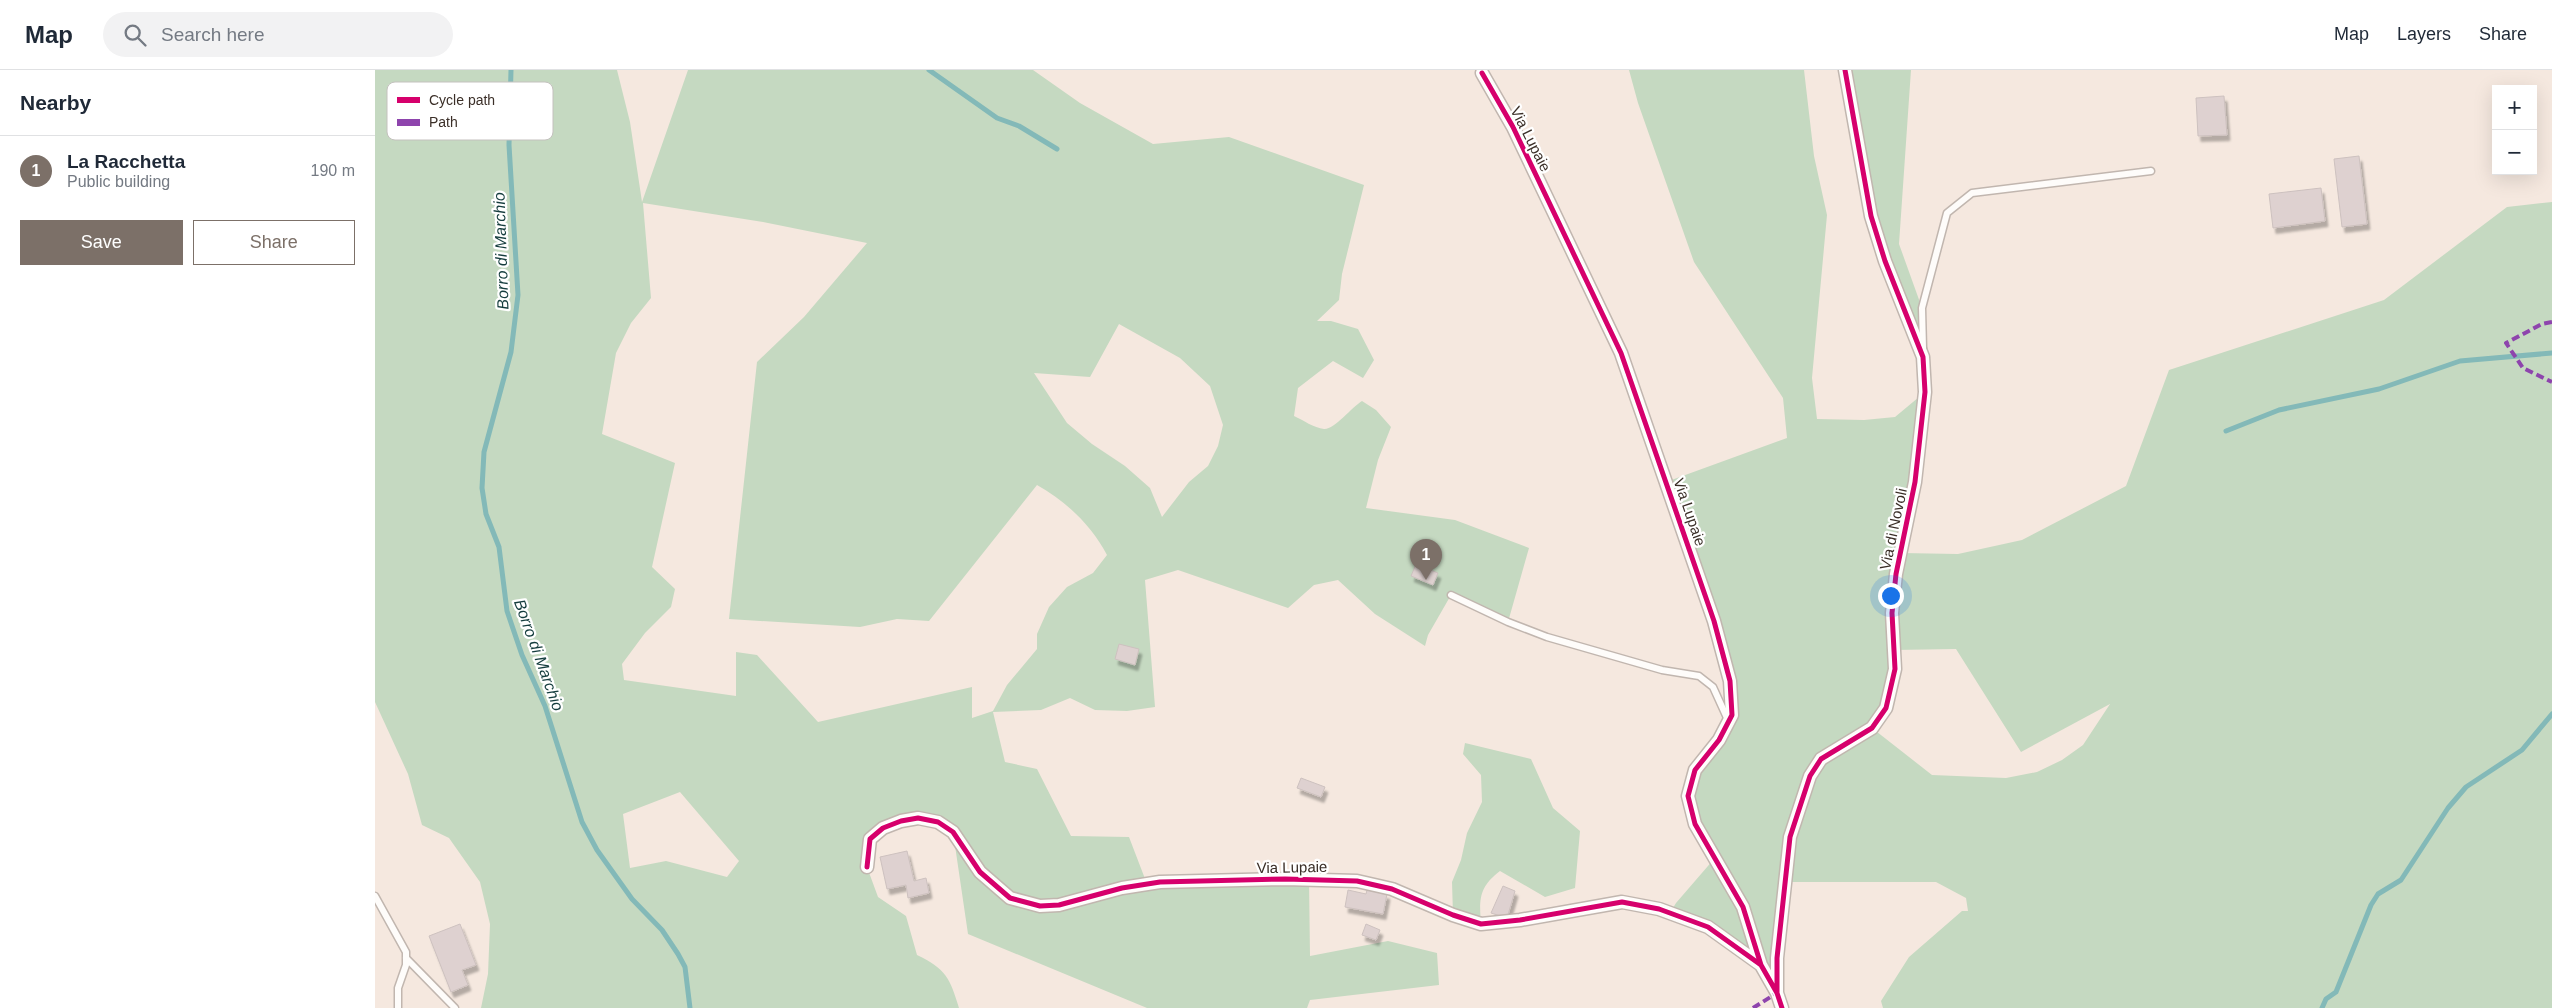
<!DOCTYPE html>
<html lang="en">
<head>
<meta charset="utf-8">
<style>
	:root { --surface:#fff; --page:#f2f2f3; --text:#1f2937; --muted:#747a83; --line:#e0e1e3; --accent:#7c7068 }
	body { margin:0; font-family:Helvetica,sans-serif; background:var(--page); color:var(--text) }
	.controls { position:absolute; right:15px; top:15px; display:grid; overflow:hidden; border-radius:0px; box-shadow:0 5px 20px #0002 }
	.controls button { width:45px; height:45px; display:grid; place-items:center; padding:0; border:0; border-bottom:1px solid var(--line); background:var(--surface); color:var(--text); font:25px sans-serif }
	.you { position:absolute; left:1515px; top:525px; width:18px; height:18px; margin:-12px; border:4px solid #fff; border-radius:50%; background:#1a73e8; box-shadow:0 0 0 8px #1a73e833 }
	.badge { display:grid; place-items:center; width:32px; height:32px; border-radius:50%; background:var(--accent); color:#fff; font-size:16px; font-weight:700 }
	.pin { position:absolute; translate:-50% -41px; filter:drop-shadow(0 1px 2px #0008) }
	.pin::after { content:''; position:absolute; top:26px; width:18px; height:15px; background:inherit; clip-path:polygon(0 0,100% 0,50% 100%) }
	.list { margin:0; padding:0; list-style:none }
	h2 { display:flex; justify-content:space-between; align-items:center; height:65px; margin:0; padding:0 20px; font-size:21px }
	h2 small { font-size:16px; font-weight:400; color:var(--muted) }
	.list li { display:grid; grid-template-columns:32px 1fr auto; gap:15px; align-items:center; box-sizing:border-box; height:70px; padding:0 20px; border-top:1px solid var(--line) }
	.list b { display:block; font-size:19px; white-space:nowrap }
	.list p { margin:0; font-size:16px; white-space:nowrap; color:var(--muted) }
	.list em { font-size:16px; font-style:normal; color:var(--muted) }
	.actions { display:flex; gap:10px; padding:15px 20px }
	.actions a { flex:1; padding:11px 0; border:1px solid var(--accent); border-radius:0px; text-align:center; font-size:18px; color:var(--accent) }
	.actions .main { background:var(--accent); color:#fff }
	.icon { flex:none; width:28px; height:28px; fill:none; stroke:currentColor; stroke-width:2; stroke-linecap:round; stroke-linejoin:round }
	.map { position:relative; flex:none; width:2177px; height:938px; overflow:hidden }
	header { display:flex; align-items:center; gap:30px; box-sizing:border-box; height:70px; padding:0 25px; background:var(--surface); border-bottom:1px solid var(--line) }
	header strong { font-size:24px }
	nav { display:flex; gap:28px; margin-inline-start:auto; font-size:18px }
	.search { width:350px; height:45px; background:var(--page); display:flex; align-items:center; gap:12px; box-sizing:border-box; padding:0 18px; border-radius:28px; color:var(--muted); font-size:19px }
	main { display:flex }
	aside { flex:1; background:var(--surface) }
	.map>svg:first-child { display:block }
	.green { fill:#c5d9c1; fill-rule:evenodd }
	.lines { fill:none; stroke-linecap:round; stroke-linejoin:round }
	.stream { stroke:#83b9b8; stroke-width:5 }
	.building { fill:#ded1d0; stroke:#cdc1bf; filter:url(#shadow) }
	.lane-casing { stroke:#c1b6af; stroke-width:9 }
	.street-casing { stroke:#c1b6af; stroke-width:15 }
	.lane { stroke:#fefcfa; stroke-width:6 }
	.street { stroke:#fefcfa; stroke-width:12 }
	.quiet { stroke:#8e44ad; stroke-width:4; stroke-dasharray:8 4; stroke-linecap:butt }
	.cycleway-casing { stroke:#fff; stroke-width:8 }
	.cycleway { stroke:#d6006c; stroke-width:5 }
	.labels { text-anchor:middle; dominant-baseline:central; stroke-width:4.5; stroke-linejoin:round; paint-order:stroke }
	.street-label { font-size:15px; fill:#3b2f28; stroke:#fff }
	.water-label { font-size:16px; font-style:italic; fill:#153d3e; stroke:#fff }
	.key { fill:#fff; stroke:#c4c1be; stroke-width:1 }
	.key-label { font-size:14px; fill:#3b2f28 }
</style>
</head>
<body>
<header>
<strong>Map</strong>
<div class="search"><svg class="icon" aria-label="search" viewBox="0 0 24 24"><circle cx="10" cy="10" r="6"/><path d="M15 15l6 6"/></svg>Search here</div>
<nav><a>Map</a><a>Layers</a><a>Share</a></nav>
</header>
<main>
<aside>
<h2>Nearby<small></small></h2>
<ul class="list">
<li><span class="badge">1</span><div><b>La Racchetta</b><p>Public building</p></div><em>190 m</em></li>
</ul>
<div class="actions"><a class="main">Save</a><a>Share</a></div>
</aside>
<div class="map">
<svg width="2177" height="938" viewBox="0 0 2177 938">
	<defs>
		<filter id="shadow"><feDropShadow dx="3" dy="5.5" stdDeviation="1" flood-color="#0004"/></filter>
	</defs>
	<rect width="100%" height="100%" fill="#f5e8df"/>
	<path class="green" d="M0 0H242L255 52 267 132 313 0H658L705 33 778 74 854 67 989 115 967 204 964 230 942 251H956L983 259 999 290 988 308 958 291 923 318 919 346C928 350 939 358 949 359 959 360 977 337 987 331L1001 340 1016 357 1003 390 991 438 1080 450 1154 478 1133 552 1076 525 1053 565 1050 576 1000 544 963 510 939 515 913 538 803 500 770 510 780 637 752 641 720 640 695 628 666 640 618 642 630 692 662 699 696 766 754 767 772 814 934 809 935 886 1013 871 1062 883 1064 915 935 930 932 938H772L593 864 578 762 543 748 495 769 492 797 503 827 531 846 542 885C571 899 575 908 584 938H106L113 904 115 854 105 812 74 768 47 755 33 704 0 632ZM268 133 388 152 492 173 429 247 382 292 354 549 485 557 522 549 554 551 662 415C691 431 717 456 732 485L718 503 692 517 674 537 662 564V579L632 615 618 641 597 648V617L443 652 382 585 361 582V626L249 610 247 594 270 563 296 537 300 519 277 497 300 393 227 364 241 283 256 253 276 228ZM744 254 805 288 835 316 848 355 843 376 833 396 814 412 787 447 775 418 750 396 717 374 692 353 659 303 715 307ZM305 722 364 791 352 807 291 791 255 798 248 744Z
		M1254 0H1429L1439 86 1452 145 1437 308 1442 349 1489 350 1520 347 1550 322 1526 483 1583 484 1647 470 1751 416 1794 300 2009 230 2132 137 2177 132V938H1508L1506 931 1534 887 1587 841H1593L1591 828 1561 812H1411L1402 923 1386 895 1333 857 1295 843 1301 833 1339 789 1313 726 1320 700 1357 645 1355 611 1291 412 1412 368 1408 328 1319 192 1263 33ZM1581 579 1646 682 1735 634 1708 675 1687 690 1662 702 1631 708 1557 705 1497 658 1520 599 1519 580Z
		M1470 0H1536L1524 174 1547 238 1548 287 1510 191Z
		M1090 673 1156 689 1178 738 1205 761 1200 818 1170 827 1125 801C1104 817 1104 829 1106 854L1078 845 1077 812 1086 790 1092 763 1107 732 1106 705 1088 684Z"/>
	<g class="lines">
		<path class="stream" d="M136 0 134 75 143 225 136 282 109 382 107 418 111 444 124 477 132 541 147 585 170 636 207 752 222 780 257 829 287 860 303 884 310 897 315 938
			M554 0 622 48 644 56 682 79
			M1851 361 1904 340 2004 319 2085 291 2177 283
			M1947 938 1951 929 1961 922 1996 835 2003 824 2026 810 2073 738 2091 717 2147 680 2177 644"/>
	</g>
	<path class="building" d="M1849 26 1852 65 1823 66 1821 28Z
		M1984 86 1992 154 1967 157 1959 89Z
		M1946 118 1950 151 1898 158 1894 124Z
		M1041 494 1063 503 1058 515 1036 506Z
		M744 574 764 579 760 595 740 589Z
		M926 708 950 717 946 727 922 718Z
		M532 781 539 811 551 808 554 823 533 828 531 815 512 819 505 787Z
		M1128 816 1140 821 1132 848 1116 843Z
		M973 820 991 824 992 820 1012 824 1008 844 970 837Z
		M85 854 101 895 87 900 93 915 76 922 54 866Z
		M991 854 1005 860 1001 870 987 865Z"/>
	<g class="lines">
		<g class="lane-casing">
			<path id="lane" d="M1548 278 1547 238 1572 143 1597 123 1776 101
				M1076 525 1133 552 1172 567 1287 600 1324 606 1338 617 1353 650
				M0 826 31 882V895L23 918V938
				M31 888 80 938"/>
		</g>
		<g class="street-casing">
			<path id="street" d="M1107 3 1138 57 1246 283 1339 551 1355 611 1357 645 1344 670 1320 700 1313 726 1320 754 1368 837 1386 895 1402 923 1407 938
				M492 797 495 769 508 758 526 751 543 748 563 752 578 762 605 802 635 828 665 836 684 835 747 818 785 812 910 809 982 811 1017 819 1078 845 1106 854 1145 850 1247 832 1284 839 1333 857 1386 895
				M1402 923V888L1415 767 1435 706 1446 689 1497 658 1511 638 1520 599 1517 543 1521 504 1540 412 1550 322 1548 287 1510 191 1496 146 1470 0"/>
		</g>
		<use href="#lane" class="lane"/>
		<use href="#street" class="street"/>
		<path class="quiet" d="M2177 252 2167 254 2131 273 2148 298 2177 312
			M1378 938 1402 923"/>
		<g class="cycleway-casing">
			<path id="cycleway" d="M1107 3 1138 57 1246 283 1339 551 1355 611 1357 645 1344 670 1320 700 1313 726 1320 754 1368 837 1386 895 1402 923 1407 938
				M492 797 495 769 508 758 526 751 543 748 563 752 578 762 605 802 635 828 665 836 684 835 747 818 785 812 910 809 982 811 1017 819 1078 845 1106 854 1145 850 1247 832 1284 839 1333 857 1386 895
				M1402 923V888L1415 767 1435 706 1446 689 1497 658 1511 638 1520 599 1517 543 1521 504 1540 412 1550 322 1548 287 1510 191 1496 146 1470 0"/>
		</g>
		<use href="#cycleway" class="cycleway"/>
	</g>
	<g class="labels">
		<g class="street-label">
			<text transform="translate(1156 69) rotate(63)">Via Lupaie</text>
			<text transform="translate(1315 442) rotate(71)">Via Lupaie</text>
			<text transform="translate(1518 459) rotate(-78)">Via di Novoli</text>
			<text transform="translate(917 797) rotate(-1)">Via Lupaie</text>
		</g>
		<g class="water-label">
			<text transform="translate(126 181) rotate(-92)">Borro di Marchio</text>
			<text transform="translate(164 585) rotate(70)">Borro di Marchio</text>
		</g>
	</g>
	<rect x="12" y="12" width="166" height="58" rx="8" class="key"/>
	<rect x="22" y="27" width="23" height="6" fill="#d6006c"/>
	<rect x="22" y="49" width="23" height="7" fill="#8e44ad"/>
	<g class="key-label">
		<text x="54" y="35">Cycle path</text>
		<text x="54" y="57">Path</text>
	</g>
</svg>
<div class="controls">
<button>+</button>
<button>−</button>
</div>
<div class="you"></div>
<div class="pin badge" style="left:1051px;top:510px">1</div>
</div>
</main>
</body>
</html>
